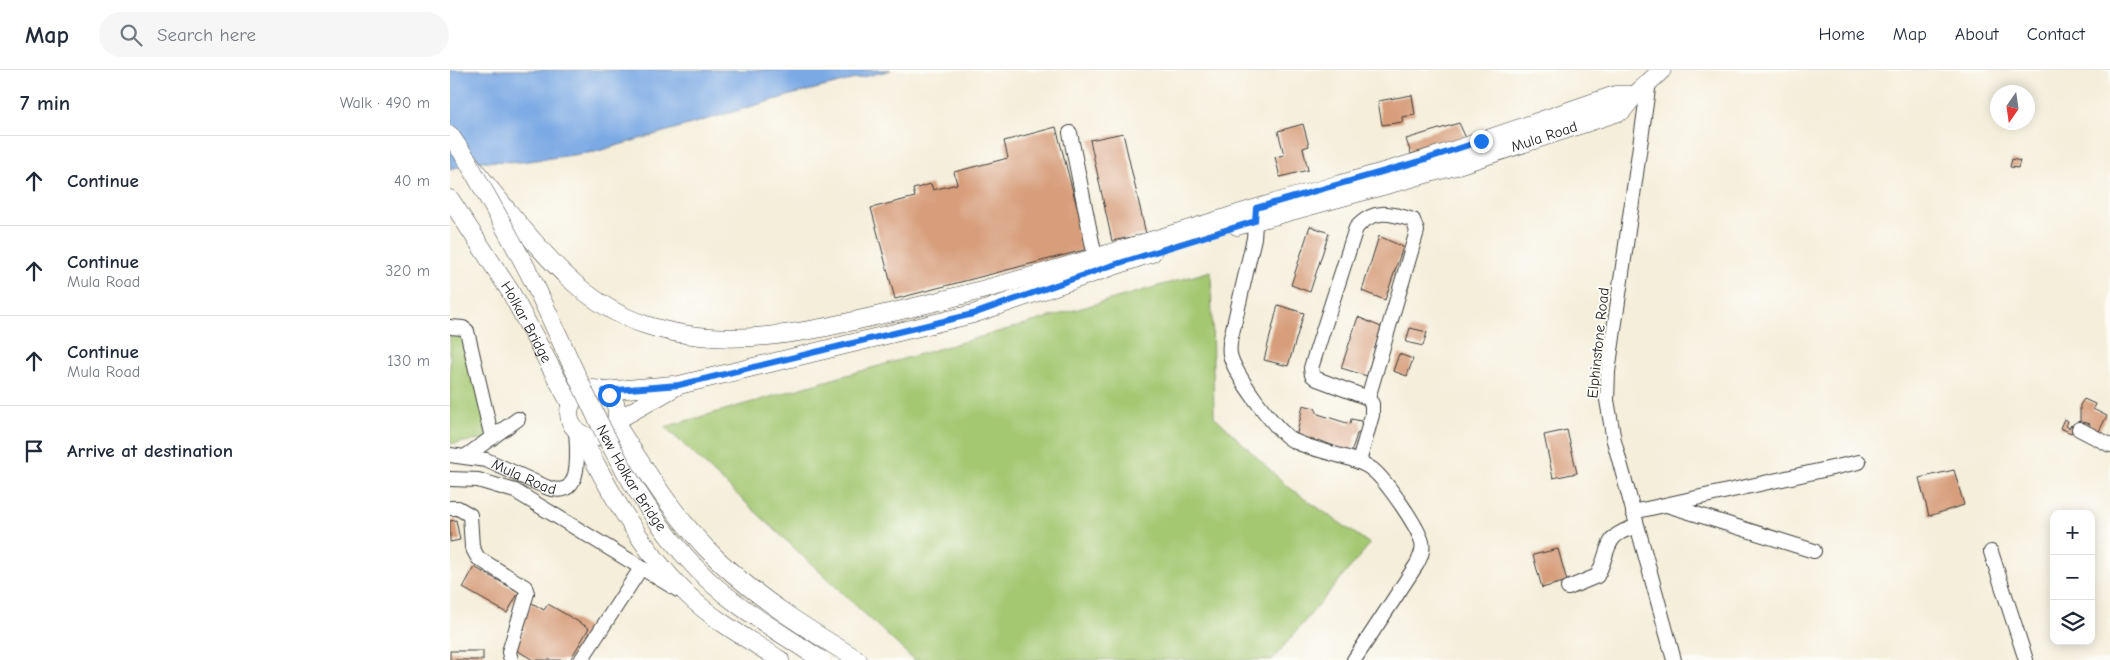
<!DOCTYPE html>
<html lang="en">
<head>
<meta charset="utf-8">
<style>
	:root { --surface:#fff; --page:#f6f6f7; --text:#1f2937; --muted:#747a83; --line:#e0e1e3 }
	body { margin:0; font-family:"Comic Neue",sans-serif; background:var(--page); color:var(--text) }
	.controls { position:absolute; right:15px; bottom:15px; display:grid; overflow:hidden; border-radius:10px; box-shadow:0 2px 12px #0003 }
	.controls button { width:45px; height:45px; display:grid; place-items:center; padding:0; border:0; border-bottom:1px solid var(--line); background:var(--surface); color:var(--text); font:25px sans-serif }
	.compass { position:absolute; left:1540px; top:15px; width:45px; height:45px; border-radius:50%; background:var(--surface); box-shadow:0 2px 12px #0003; rotate:193deg }
	.stop { position:absolute; width:15px; height:15px; margin:-11px; border:4px solid #1a73e8; border-radius:50%; background:#fff }
	.stop.end { background:#1a73e8; border-color:#fff; box-shadow:0 1px 5px #0008 }
	.list { margin:0; padding:0; list-style:none }
	h2 { display:flex; justify-content:space-between; align-items:center; height:65px; margin:0; padding:0 20px; font-size:21px }
	h2 small { font-size:16px; font-weight:400; color:var(--muted) }
	.list li { display:grid; grid-template-columns:32px 1fr auto; gap:15px; align-items:center; box-sizing:border-box; height:90px; padding:0 20px; border-top:1px solid var(--line) }
	.list b { display:block; font-size:19px; white-space:nowrap }
	.list p { margin:0; font-size:16px; white-space:nowrap; color:var(--muted) }
	.list em { font-size:16px; font-style:normal; color:var(--muted) }
	.icon { flex:none; width:28px; height:28px; fill:none; stroke:currentColor; stroke-width:2; stroke-linecap:round; stroke-linejoin:round }
	.map { position:relative; flex:none; width:1660px; height:590px; overflow:hidden }
	header { display:flex; align-items:center; gap:30px; box-sizing:border-box; height:70px; padding:0 25px; background:var(--surface); border-bottom:1px solid var(--line) }
	header strong { font-size:24px }
	nav { display:flex; gap:28px; margin-inline-start:auto; font-size:18px }
	.search { width:350px; height:45px; background:var(--page); display:flex; align-items:center; gap:12px; box-sizing:border-box; padding:0 18px; border-radius:28px; color:var(--muted); font-size:19px }
	main { display:flex }
	aside { flex:1; background:var(--surface) }
	.map>svg:first-child { display:block }
	.green { fill:#a4c872; stroke:#607247 }
	.water { fill:#7aa9e4; stroke:#4b6280 }
	.building { fill:#d79e7b }
	.lines { fill:none; stroke-linecap:round; stroke-linejoin:round }
	.minor-casing { stroke:#3c3c38; stroke-width:16 }
	.major-casing { stroke:#3c3c38; stroke-width:19 }
	.minor { stroke:#fff; stroke-width:14 }
	.major { stroke:#fff; stroke-width:18 }
	.major-bridge-casing { stroke:#3c3c38; stroke-width:19; stroke-linecap:butt }
	.major-bridge { stroke:#fff; stroke-width:18 }
	.route { stroke:#1a73e8; stroke-width:6 }
	.labels { text-anchor:middle; dominant-baseline:central; stroke-width:4; stroke-linejoin:round; paint-order:stroke }
	.street-label { font-size:15px; fill:#1c1c1c; stroke:#fdfcf7 }
</style>
</head>
<body>
<header>
<strong>Map</strong>
<div class="search"><svg class="icon" aria-label="search" viewBox="0 0 24 24"><circle cx="10" cy="10" r="6"/><path d="M15 15l6 6"/></svg>Search here</div>
<nav><a>Home</a><a>Map</a><a>About</a><a>Contact</a></nav>
</header>
<main>
<aside>
<h2>7 min<small>Walk · 490 m</small></h2>
<ul class="list">
<li><svg class="icon" aria-label="ahead" viewBox="0 0 24 24"><path d="M12 20V5M6 11l6-6 6 6"/></svg><div><b>Continue</b></div><em>40 m</em></li>
<li><svg class="icon" aria-label="ahead" viewBox="0 0 24 24"><path d="M12 20V5M6 11l6-6 6 6"/></svg><div><b>Continue</b><p>Mula Road</p></div><em>320 m</em></li>
<li><svg class="icon" aria-label="ahead" viewBox="0 0 24 24"><path d="M12 20V5M6 11l6-6 6 6"/></svg><div><b>Continue</b><p>Mula Road</p></div><em>130 m</em></li>
<li><svg class="icon" aria-label="arrive" viewBox="0 0 24 24"><path d="M6 21V4h12l-3 4 3 4H6"/></svg><div><b>Arrive at destination</b></div></li>
</ul>
</aside>
<div class="map">
<svg width="1660" height="590" viewBox="0 0 1660 590">
	<rect width="100%" height="100%" fill="#fdfcf7"/>
	<filter id="ink" filterUnits="userSpaceOnUse"><feTurbulence type="fractalNoise" baseFrequency=".02" numOctaves="2"/><feDisplacementMap in="SourceGraphic" scale="10" xChannelSelector="R" yChannelSelector="G"/><feConvolveMatrix kernelMatrix="1 2 1 2 8 2 1 2 1" color-interpolation-filters="sRGB"/></filter>
	<filter id="wash" filterUnits="userSpaceOnUse"><feTurbulence type="fractalNoise" baseFrequency=".0096" numOctaves="4" result="noise"/><feDisplacementMap in="SourceGraphic" scale="20" xChannelSelector="R" yChannelSelector="G"/><feGaussianBlur stdDeviation="1.12" result="paint"/><feColorMatrix in="noise" values="0 0 0 0 0 0 0 0 0 0 0 0 0 0 0 0 0 1.4 0 .05"/><feComposite in="paint" operator="in"/></filter>
	<g filter="url(#wash)">
		<rect width="100%" height="100%" fill="#f4eeda"/>
		<path class="green" d="M761 201 764 346 837 416 920 474 822 590H464L215 357Z
			M13 258 42 368 0 374V259Z"/>
		<path class="water" d="M0 0H441L341 25 145 82 71 92 32 91 0 99Z"/>
		<g id="blocks">
			<path class="building" d="M962 25 965 45 952 47 953 52 932 55 928 31Z
				M1009 53 1016 68 961 84 956 69Z
				M853 54 859 76 853 78 858 100 830 107 825 87 834 85 828 61Z
				M606 57 638 179 445 229 421 138 465 127 463 119 481 114 483 120 507 114 504 102 558 88 554 71Z
				M673 63 696 164 662 171 640 70Z
				M1562 89 1570 91 1568 98 1560 97Z
				M860 156 879 163 860 222 841 215Z
				M929 166 953 177 935 230 912 221Z
				M828 235 854 243 838 296 814 290Z
				M908 247 931 257 917 306 891 298Z
				M960 258 977 262 973 276 956 272Z
				M949 284 963 289 957 306 943 301Z
				M1634 329 1645 334 1643 339 1657 346 1648 363 1639 360 1640 354 1634 352 1632 356 1630 355V335Z
				M853 335 865 338 868 344 900 354 901 349 911 351 912 361 907 364 901 383 869 370 864 372 846 368Z
				M1614 349 1618 351 1616 356 1619 358 1621 355 1624 357 1621 363 1610 358Z
				M1117 360 1127 403 1103 408 1094 365Z
				M1504 400 1514 435 1479 446 1469 408Z
				M6 450 10 470 0 472V451Z
				M1108 479 1117 511 1092 518 1083 485Z
				M24 497 69 522 57 543 13 518Z
				M82 533 94 540 98 534 139 558 120 590H83L63 578 75 559 69 555Z
				M0 581H33V590H0Z"/>
		</g>
	</g>
	<g filter="url(#ink)">
		<use href="#blocks" fill-opacity="0" stroke="#3c3c38" stroke-width="1"/>
		<g class="lines">
			<g class="minor-casing">
				<g id="minor">
					<path d="M1199 12 1158 302 1157 330 1164 371 1224 590"/>
					<path d="M620 63 647 197"/>
					<path d="M806 142 804 168 780 272C780 276 779 280 780 284 783 303 827 363 844 371 866 382 906 386 923 400 937 412 967 455 972 472 974 480 970 488 967 494L904 590"/>
					<path d="M0 257 13 258 17 261 42 368"/>
					<path d="M1629 359 1660 375"/>
					<path id="s1" d="M0 385 36 390 96 417C134 432 127 382 126 360"/>
					<path d="M16 386 68 349"/>
					<path d="M909 392 922 345V334L918 328 867 309 862 305 861 298 906 158C924 138 940 143 963 150L967 161 918 328"/>
					<path d="M0 409 28 410 65 421 228 520"/>
					<path d="M1217 435 1364 481"/>
					<path d="M0 438H8L20 445 22 477 28 488 75 517 77 523 59 582 61 590"/>
					<path d="M1183 442 1409 392"/>
					<path d="M1541 482 1576 590"/>
					<path d="M1118 518 1147 506C1161 481 1152 464 1187 457"/>
					<path d="M131 590 191 498"/>
				</g>
			</g>
			<g class="major-casing">
				<g id="major">
					<path d="M0 65C18 92 38 117 59 142 97 188 136 236 196 255 283 283 370 259 456 239 563 214 667 181 772 149 837 128 904 111 970 91 1035 71 1100 47 1165 25H1185"/>
					<path id="s2" d="M0 129 60 221 121 335"/>
					<path id="s3" d="M787 156 1005 96 1172 41 1185 25 1212 0"/>
					<circle cx="143" cy="343" r="24"/>
					<path d="M154 321 223 315"/>
					<path d="M167 350 229 315 523 244 702 183"/>
					<path d="M165 353C196 401 226 450 268 490 310 530 359 560 408 590"/>
					<path d="M131 364C158 421 193 482 239 526 266 552 300 570 330 590"/>
				</g>
			</g>
			<use href="#minor" class="minor"/>
			<use href="#major" class="major"/>
			<g class="major-bridge-casing">
				<g id="major-bridge">
					<path id="s4" d="M18 92C40 132 63 171 83 211 132 312 167 415 247 499 282 536 329 561 371 590"/>
				</g>
			</g>
			<use href="#major-bridge" class="major-bridge"/>
		</g>
	</g>
	<g class="lines" filter="url(#ink)">
		<path class="route" d="M159 325 154 321 229 315 523 244 660 196 805 151 806 138 970 91 1031 71"/>
	</g>
	<g class="labels">
		<g class="street-label">
			<text stroke="none"><textPath href="#s3" startOffset="320">Mula Road</textPath></text>
			<text stroke="none"><textPath href="#s2" startOffset="145">Holkar Bridge</textPath></text>
			<text transform="translate(1148 273) rotate(-84)">Elphinstone Road</text>
			<text stroke="none"><textPath href="#s1" startOffset="78">Mula Road</textPath></text>
			<text stroke="none"><textPath href="#s4" startOffset="356">New Holkar Bridge</textPath></text>
		</g>
	</g>
</svg>
<div class="controls">
<button>+</button>
<button>−</button>
<button><svg class="icon" aria-label="layers" viewBox="0 0 24 24"><path d="M12 4l9 5-9 5-9-5zM3 14l9 5 9-5"/></svg></button>
</div>
<svg class="compass" viewBox="-18 -18 36 36"><path d="M0-13l5 13h-10z" fill="#e53935"/><path d="M0 13l5-13h-10z" fill="#747a83"/></svg>
<div class="stop" style="left:159px;top:325px"></div>
<div class="stop end" style="left:1031px;top:71px"></div>
</div>
</main>
</body>
</html>
